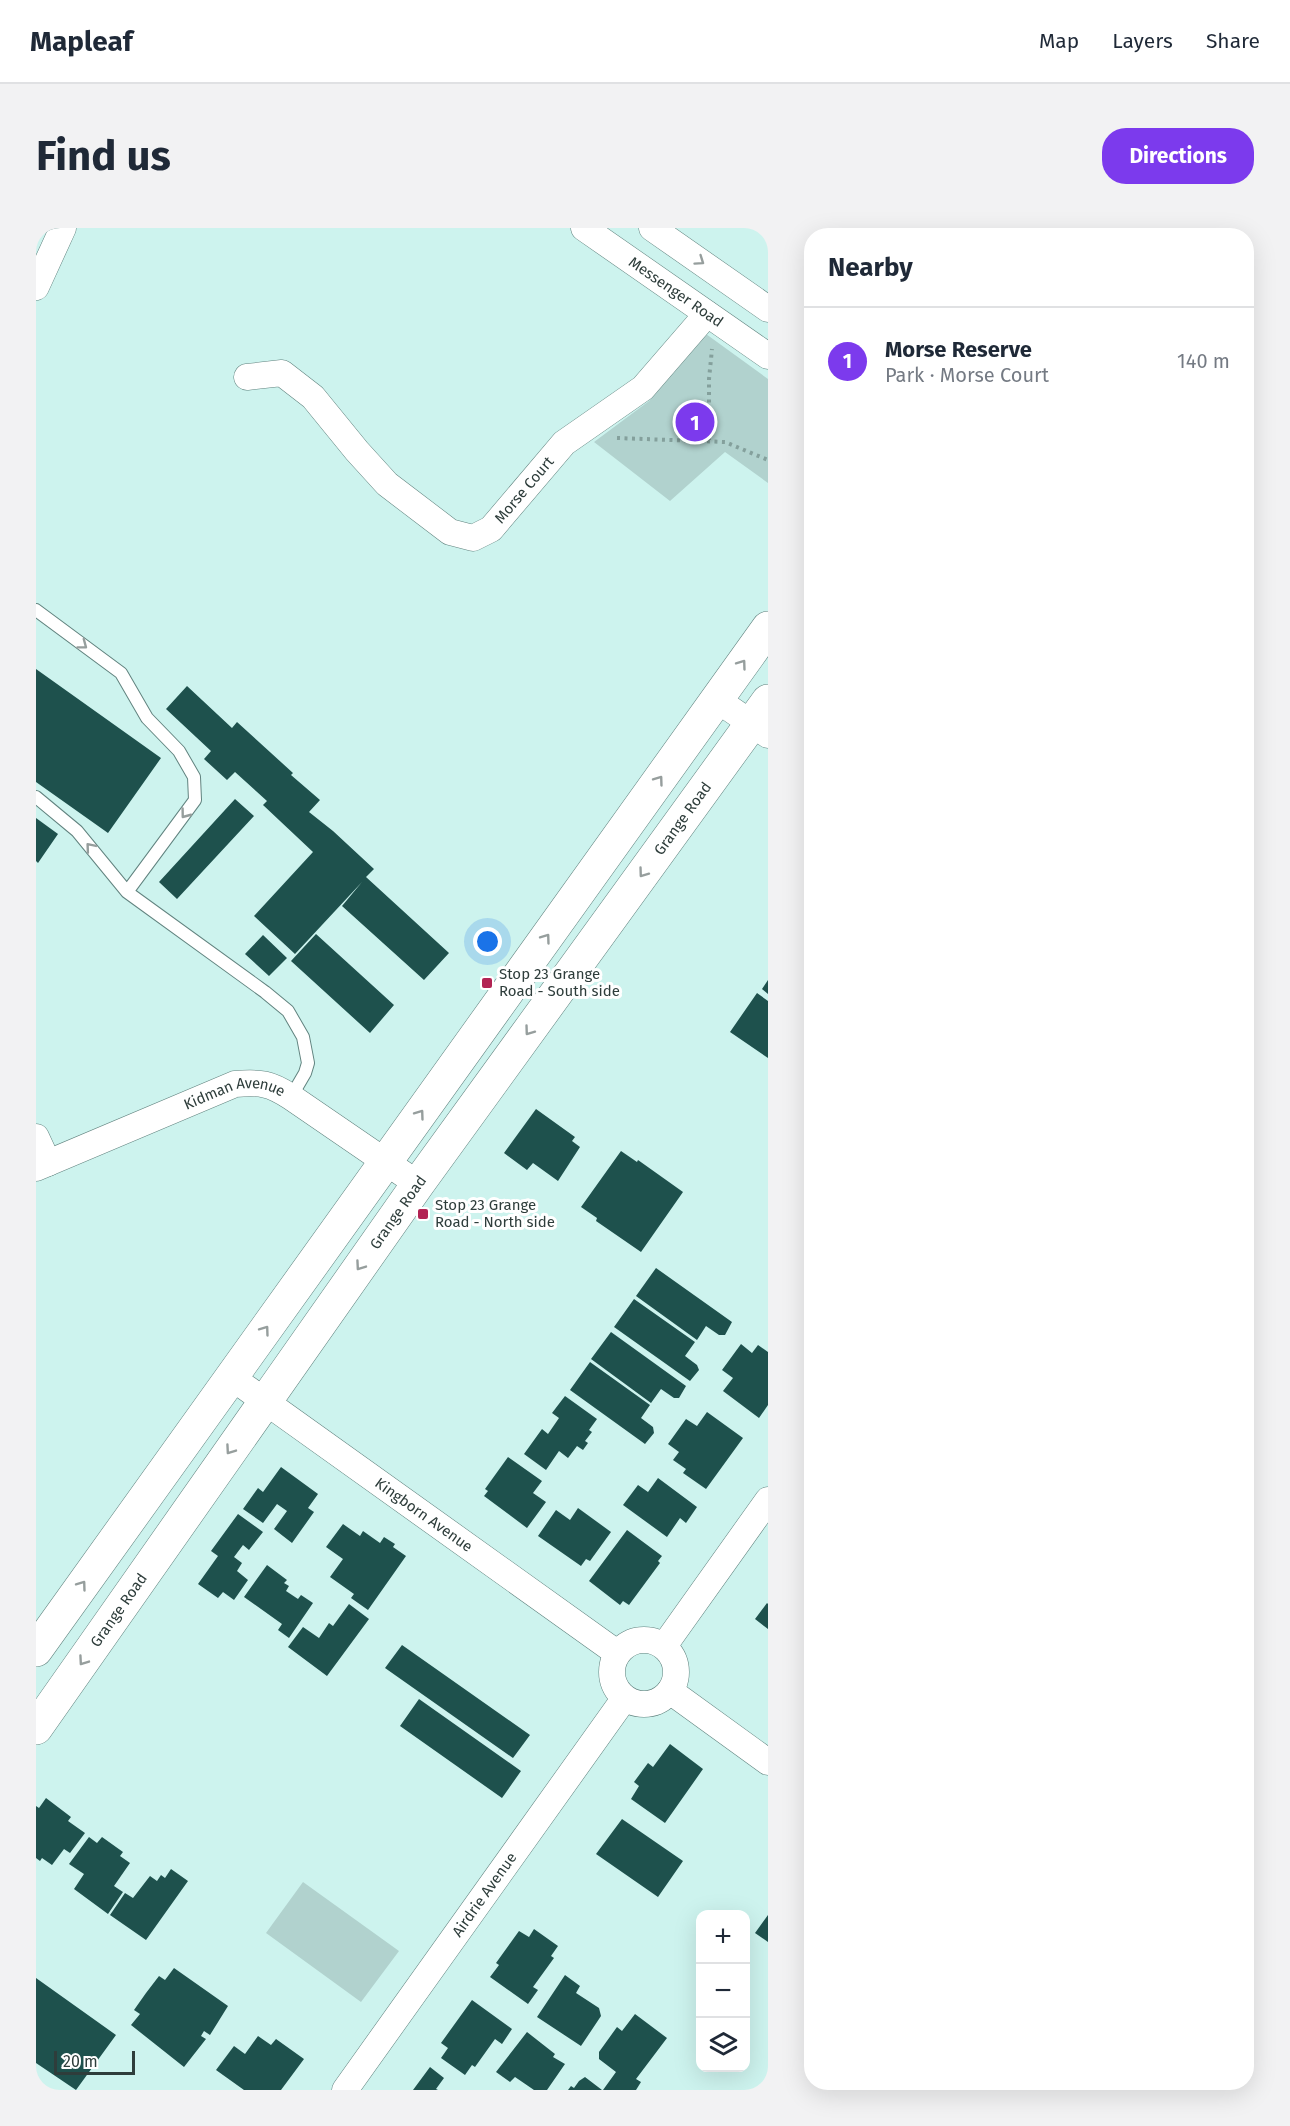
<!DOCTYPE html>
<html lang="en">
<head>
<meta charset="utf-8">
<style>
	:root { --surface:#fff; --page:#f2f2f3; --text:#1f2937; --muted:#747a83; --line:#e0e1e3; --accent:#7c3aed }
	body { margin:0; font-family:"Fira Sans",sans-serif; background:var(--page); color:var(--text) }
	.controls { position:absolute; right:18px; bottom:18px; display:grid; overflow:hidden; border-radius:12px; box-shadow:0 6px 24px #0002 }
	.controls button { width:54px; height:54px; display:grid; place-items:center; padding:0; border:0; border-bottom:2px solid var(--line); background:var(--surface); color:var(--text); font:30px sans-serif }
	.scale { position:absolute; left:18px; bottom:15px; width:81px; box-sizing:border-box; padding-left:6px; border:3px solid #2e3d3b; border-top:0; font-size:16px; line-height:21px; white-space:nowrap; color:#2e3d3b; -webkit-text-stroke:4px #fff; paint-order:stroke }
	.you { position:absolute; left:452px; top:714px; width:21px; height:21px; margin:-15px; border:4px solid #fff; border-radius:50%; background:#1a73e8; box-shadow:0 0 0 9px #1a73e833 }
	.badge { display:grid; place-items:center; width:39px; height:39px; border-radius:50%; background:var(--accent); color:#fff; font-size:20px; font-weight:700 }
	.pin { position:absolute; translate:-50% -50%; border:3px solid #fff; box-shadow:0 2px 6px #0006 }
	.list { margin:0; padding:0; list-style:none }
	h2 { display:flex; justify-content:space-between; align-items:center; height:78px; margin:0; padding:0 24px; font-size:26px }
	h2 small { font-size:20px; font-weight:400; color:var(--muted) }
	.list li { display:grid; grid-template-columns:39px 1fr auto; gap:18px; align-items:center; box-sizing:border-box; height:108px; padding:0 24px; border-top:2px solid var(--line) }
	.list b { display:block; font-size:22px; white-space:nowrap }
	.list p { margin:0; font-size:20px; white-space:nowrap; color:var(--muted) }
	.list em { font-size:20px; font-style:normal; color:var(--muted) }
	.icon { flex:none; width:33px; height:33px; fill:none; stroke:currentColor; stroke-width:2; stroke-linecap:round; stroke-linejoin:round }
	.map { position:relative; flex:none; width:732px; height:1862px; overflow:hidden; border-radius:24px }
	header { display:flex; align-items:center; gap:36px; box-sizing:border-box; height:84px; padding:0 30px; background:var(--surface); border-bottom:2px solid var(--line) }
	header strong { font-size:28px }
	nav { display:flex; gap:33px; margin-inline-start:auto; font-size:21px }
	.intro { display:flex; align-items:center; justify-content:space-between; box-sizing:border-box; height:144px; padding:0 36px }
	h1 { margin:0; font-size:42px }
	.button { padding:15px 27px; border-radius:24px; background:var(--accent); color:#fff; font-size:21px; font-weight:700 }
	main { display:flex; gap:36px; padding:0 36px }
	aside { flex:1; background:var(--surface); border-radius:24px; box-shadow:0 6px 24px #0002 }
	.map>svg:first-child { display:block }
	.green { fill:#b1d2ce }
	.building { fill:#1e514d }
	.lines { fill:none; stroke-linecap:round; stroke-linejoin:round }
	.service-casing { stroke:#61837f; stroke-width:14 }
	.minor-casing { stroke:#61837f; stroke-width:27 }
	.secondary-casing { stroke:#61837f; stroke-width:34 }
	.path { stroke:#84a09c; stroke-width:4; stroke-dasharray:3 4.5; stroke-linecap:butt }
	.service { stroke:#fff; stroke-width:12 }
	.minor { stroke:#fff; stroke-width:26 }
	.secondary { stroke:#fff; stroke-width:33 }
	.oneway { stroke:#969e9d }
	.poi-dot { fill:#b22353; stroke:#fff; stroke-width:2 }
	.labels { text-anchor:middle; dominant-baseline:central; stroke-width:6; stroke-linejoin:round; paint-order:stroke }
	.street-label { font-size:15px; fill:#2e3d3b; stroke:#fff }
	.poi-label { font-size:15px; fill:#2e3d3b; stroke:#fff; text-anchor:start }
</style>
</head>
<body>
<header>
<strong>Mapleaf</strong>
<nav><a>Map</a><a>Layers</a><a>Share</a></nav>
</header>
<div class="intro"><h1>Find us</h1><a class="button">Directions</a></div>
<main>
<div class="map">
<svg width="732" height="1862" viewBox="0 0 732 1862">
	<rect width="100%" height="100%" fill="#cdf3ee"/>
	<path class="green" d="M670 106 732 151V255L689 224 634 273 558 214 613 173Z
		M267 1654 363 1723 325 1774 230 1705Z"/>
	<path class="building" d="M0 441 125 530 72 605 0 554Z
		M151 458 196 500 201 494 257 545 255 547 284 572 273 584 297 603 338 641 330 649 413 725 388 752 306 678 326 654 259 726 218 688 277 624 227 577 231 573 199 544 191 552 168 531 175 523 130 481Z
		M199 571 218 588 141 671 123 654Z
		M0 590 22 606 2 635 0 633Z
		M280 706 358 777 334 805 255 733Z
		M227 707 251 730 233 748 209 726Z
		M732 752V766L726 761Z
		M721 765 732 773V830L694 804Z
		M500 881 539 909 536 913 544 919 522 953 497 935 491 942 468 925Z
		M585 923 601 934 602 932 647 964 605 1024 560 993 561 990 545 979Z
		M620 1040 696 1094 689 1107H683L670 1098 661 1112 600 1068Z
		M598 1071 659 1114 649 1128 661 1137 663 1142 654 1153 578 1099Z
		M575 1104 650 1158 643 1170H638L625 1161 615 1175 555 1131Z
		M705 1116 716 1125 722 1117 732 1124V1177L723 1190 687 1163 697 1150 686 1142Z
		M554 1134 614 1177 605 1190 617 1199 618 1205 609 1216 534 1162Z
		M529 1168 561 1191 553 1202 556 1204 549 1213 552 1215 547 1222 541 1218 532 1230 523 1223 510 1242 488 1226 506 1201 512 1206 523 1190 516 1185Z
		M671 1184 707 1210 670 1261 647 1245 650 1241 637 1232 643 1224 632 1216 650 1191 661 1198Z
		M472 1229 506 1253 497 1265 510 1274 491 1300 448 1268 452 1263 449 1261Z
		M245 1239 282 1266 272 1280 278 1284 256 1315 238 1301 251 1283 241 1276 227 1295 207 1281 222 1260 227 1264Z
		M622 1250 661 1279 650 1295 644 1290 631 1309 587 1277 602 1257 612 1264Z
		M542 1280 575 1304 554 1333 550 1331 545 1338 502 1308 520 1282 534 1292Z
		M202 1286 227 1304 213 1322 207 1317 198 1329 206 1335 201 1343 212 1352 198 1372 187 1364 182 1370 162 1356 182 1328 175 1323Z
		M307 1296 324 1308 327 1303 344 1315 348 1309 359 1316 357 1319 370 1328 332 1382 315 1370 318 1366 294 1349 307 1331 290 1319Z
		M591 1302 626 1328 622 1333 624 1335 593 1377 587 1373 584 1377 553 1353Z
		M231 1337 251 1352 248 1355 253 1358 250 1363 262 1371 265 1367 277 1375 253 1410 242 1402 246 1396 208 1369Z
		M731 1375 732 1376V1401L719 1391Z
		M313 1376 333 1391 291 1448 252 1419 267 1399 283 1410 293 1395 297 1398Z
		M366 1417 494 1507 477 1530 349 1440Z
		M383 1471 485 1543 466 1570 364 1498Z
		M634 1516 667 1541 629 1595 595 1571 603 1558 598 1554 612 1535 617 1539Z
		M10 1570 35 1589 32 1593 49 1605 34 1625 28 1621 16 1637 6 1630 4 1633 0 1630V1578L3 1580Z
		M586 1591 647 1633 622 1669 560 1626Z
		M53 1609 61 1615 66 1609 87 1624 84 1628 94 1635 78 1658 87 1664 72 1686 38 1661 48 1646 33 1636Z
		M135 1641 152 1653 110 1712 74 1687 89 1665 97 1670 114 1648 121 1653 125 1647 129 1650Z
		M732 1687V1714L719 1705Z
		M498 1701 522 1718 515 1728 518 1730 497 1759 502 1762 492 1776 454 1749 463 1737 460 1735 483 1703 493 1709Z
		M138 1740 192 1778 174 1807 168 1803 165 1808 170 1811 148 1839 95 1797 104 1786 98 1782 110 1765 123 1748 129 1752Z
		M529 1747 544 1758 540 1765 563 1780 565 1788 545 1818 501 1789Z
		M0 1750 80 1807 40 1862 0 1835Z
		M436 1772 476 1801 466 1816 459 1811 439 1839 436 1837 429 1847 405 1830 412 1820 405 1815Z
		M599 1786 631 1810 600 1851 605 1854 600 1862H567L580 1844 563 1831V1824L581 1799 586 1803Z
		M491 1804 519 1826 517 1829 529 1836 511 1862H498L479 1849 474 1854 460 1844Z
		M222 1808 235 1817 240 1811 268 1831 245 1862H208L180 1842 198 1818 209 1826Z
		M394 1839 408 1850 400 1861 402 1862H377Z
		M549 1849 566 1862H532L535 1858 538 1860 543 1853Z"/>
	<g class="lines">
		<g class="service-casing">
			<path id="service" d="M0 382 85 445 111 490 143 523 158 549 159 572 91 664
				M0 569 41 603 91 664 229 764 252 783 267 809 272 835 269 845 255 869"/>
		</g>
		<g class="minor-casing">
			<g id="minor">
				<path id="s1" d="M548 0 732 128"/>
				<path d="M616 0 732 81"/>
				<path d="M0 59 27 0"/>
				<path id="s2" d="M211 149 246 145 277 169 321 223 351 256 414 304 437 310 455 301 528 215 607 160 671 86"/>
				<path d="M680 471 732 507"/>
				<path d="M0 909 12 935"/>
				<path id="s3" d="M0 940 199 856C224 854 234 855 255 869L382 956"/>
				<path id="s4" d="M195 1149 581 1425"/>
				<circle cx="608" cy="1444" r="32"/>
				<path d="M628 1418 732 1272"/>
				<path d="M634 1463 732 1534"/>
				<path id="s5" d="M309 1862 588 1471"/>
			</g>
		</g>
		<g class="secondary-casing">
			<g id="secondary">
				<path d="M0 1422 732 400"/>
				<path id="s6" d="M0 1500 382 956 732 473"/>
			</g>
		</g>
		<path class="path" d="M581 210 689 214 732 232
			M673 212V151L676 121"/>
		<use href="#service" class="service"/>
		<use href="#minor" class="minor"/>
		<use href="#secondary" class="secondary"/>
	</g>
	<defs><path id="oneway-chevron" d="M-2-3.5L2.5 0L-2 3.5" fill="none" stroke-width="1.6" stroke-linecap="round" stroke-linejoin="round" transform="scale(1.5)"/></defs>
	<g class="oneway">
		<use href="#oneway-chevron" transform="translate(664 33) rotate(35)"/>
		<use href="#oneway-chevron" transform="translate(47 417) rotate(37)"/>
		<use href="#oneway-chevron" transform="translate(706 436) rotate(-54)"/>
		<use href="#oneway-chevron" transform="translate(623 552) rotate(-54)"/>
		<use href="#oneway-chevron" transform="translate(149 586) rotate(127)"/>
		<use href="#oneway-chevron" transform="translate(54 619) rotate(-130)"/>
		<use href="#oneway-chevron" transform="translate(607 645) rotate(126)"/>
		<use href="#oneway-chevron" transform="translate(510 710) rotate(-54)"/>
		<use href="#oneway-chevron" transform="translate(493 803) rotate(126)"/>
		<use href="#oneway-chevron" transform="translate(384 886) rotate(-54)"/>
		<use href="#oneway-chevron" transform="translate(324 1038) rotate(125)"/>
		<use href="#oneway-chevron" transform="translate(229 1102) rotate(-54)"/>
		<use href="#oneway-chevron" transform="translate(194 1222) rotate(125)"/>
		<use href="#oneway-chevron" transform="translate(46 1357) rotate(-54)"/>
		<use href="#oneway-chevron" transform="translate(47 1433) rotate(125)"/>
	</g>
	<g class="poi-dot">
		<rect x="445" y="749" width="12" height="12" rx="3"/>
		<rect x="381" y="980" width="12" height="12" rx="3"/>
	</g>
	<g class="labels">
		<g class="street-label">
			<text stroke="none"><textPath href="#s1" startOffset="112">Messenger Road</textPath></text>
			<text stroke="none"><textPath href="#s2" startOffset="363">Morse Court</textPath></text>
			<text stroke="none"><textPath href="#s6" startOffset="1116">Grange Road</textPath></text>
			<text stroke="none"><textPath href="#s3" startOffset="214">Kidman Avenue</textPath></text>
			<text stroke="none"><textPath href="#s6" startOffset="630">Grange Road</textPath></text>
			<text stroke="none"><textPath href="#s4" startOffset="237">Kingborn Avenue</textPath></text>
			<text stroke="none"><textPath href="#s6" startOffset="144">Grange Road</textPath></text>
			<text stroke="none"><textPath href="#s5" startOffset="240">Airdrie Avenue</textPath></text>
		</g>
		<g class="poi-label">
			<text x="463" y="746">Stop 23 Grange<tspan x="463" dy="17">Road - South side</tspan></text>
			<text x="399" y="977">Stop 23 Grange<tspan x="399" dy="17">Road - North side</tspan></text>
		</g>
	</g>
</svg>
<div class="controls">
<button>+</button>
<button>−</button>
<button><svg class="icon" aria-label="layers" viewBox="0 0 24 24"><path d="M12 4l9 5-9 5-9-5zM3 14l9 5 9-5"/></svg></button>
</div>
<div class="scale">20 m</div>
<div class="you"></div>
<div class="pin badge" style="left:659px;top:194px">1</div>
</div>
<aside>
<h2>Nearby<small></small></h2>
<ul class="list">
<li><span class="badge">1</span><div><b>Morse Reserve</b><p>Park · Morse Court</p></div><em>140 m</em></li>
</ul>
</aside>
</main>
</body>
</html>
